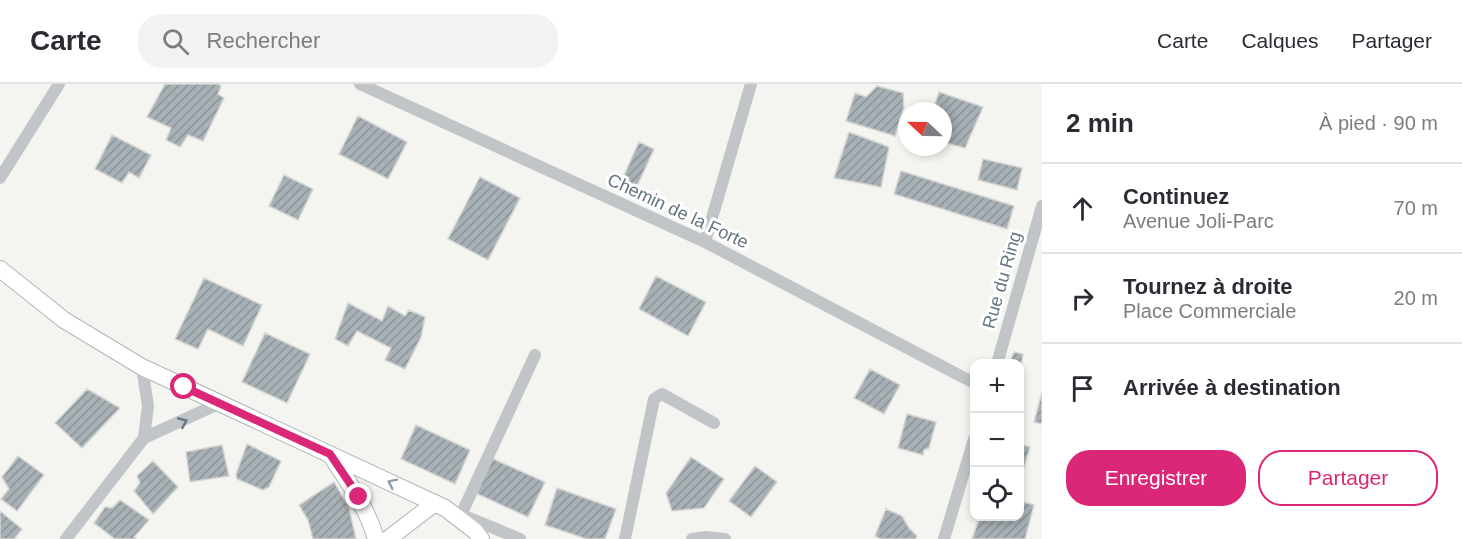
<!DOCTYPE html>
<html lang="fr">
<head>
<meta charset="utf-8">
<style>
	:root { --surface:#fff; --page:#f2f2f3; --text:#2b2b33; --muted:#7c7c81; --line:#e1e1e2; --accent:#db2777 }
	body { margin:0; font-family:Helvetica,sans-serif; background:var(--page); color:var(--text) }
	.controls { position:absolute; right:18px; bottom:18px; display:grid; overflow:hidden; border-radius:12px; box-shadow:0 3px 9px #0003 }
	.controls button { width:54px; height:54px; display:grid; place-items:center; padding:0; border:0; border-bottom:2px solid var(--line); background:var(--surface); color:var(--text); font:30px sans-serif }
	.compass { position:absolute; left:898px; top:18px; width:54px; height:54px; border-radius:50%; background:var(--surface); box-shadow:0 3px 9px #0003; rotate:292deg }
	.stop { position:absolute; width:18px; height:18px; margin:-14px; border:4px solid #db2777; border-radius:50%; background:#fff }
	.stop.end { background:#db2777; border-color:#fff; box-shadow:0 2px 6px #0008 }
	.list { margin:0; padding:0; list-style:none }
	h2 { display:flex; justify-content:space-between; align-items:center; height:78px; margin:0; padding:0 24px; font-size:26px }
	h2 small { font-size:20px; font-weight:400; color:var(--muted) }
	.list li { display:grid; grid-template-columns:39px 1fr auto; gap:18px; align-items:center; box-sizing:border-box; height:90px; padding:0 24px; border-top:2px solid var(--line) }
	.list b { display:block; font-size:22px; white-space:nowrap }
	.list p { margin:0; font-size:20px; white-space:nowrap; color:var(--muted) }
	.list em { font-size:20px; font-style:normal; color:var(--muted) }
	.actions { display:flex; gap:12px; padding:18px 24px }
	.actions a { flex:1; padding:14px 0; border:2px solid var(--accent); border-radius:24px; text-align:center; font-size:21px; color:var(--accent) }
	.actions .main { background:var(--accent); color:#fff }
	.icon { flex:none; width:33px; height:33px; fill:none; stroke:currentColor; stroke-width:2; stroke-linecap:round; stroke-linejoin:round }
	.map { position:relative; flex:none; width:1042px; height:455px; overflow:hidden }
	header { display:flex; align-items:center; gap:36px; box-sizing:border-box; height:84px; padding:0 30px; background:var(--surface); border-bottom:2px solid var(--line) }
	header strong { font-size:28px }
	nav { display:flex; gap:33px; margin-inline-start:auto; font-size:21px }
	.search { width:420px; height:54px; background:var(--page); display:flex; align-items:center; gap:15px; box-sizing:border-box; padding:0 21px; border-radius:24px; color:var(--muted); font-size:22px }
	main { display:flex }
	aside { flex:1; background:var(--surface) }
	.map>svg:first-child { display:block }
	.building { fill:url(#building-hatch); stroke:#d5d5d3; stroke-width:1.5 }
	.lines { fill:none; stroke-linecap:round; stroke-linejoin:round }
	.secondary-casing { stroke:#b1b7bb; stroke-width:18 }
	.street { stroke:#c1c5c8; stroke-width:12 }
	.secondary { stroke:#fff; stroke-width:16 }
	.oneway { stroke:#637581 }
	.oneway2 { stroke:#929ea7 }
	.route { stroke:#db2777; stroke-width:8 }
	.labels { text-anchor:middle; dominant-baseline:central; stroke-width:6; stroke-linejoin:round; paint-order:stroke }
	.street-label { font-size:18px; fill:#637581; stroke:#fff }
</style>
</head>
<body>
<header>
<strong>Carte</strong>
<div class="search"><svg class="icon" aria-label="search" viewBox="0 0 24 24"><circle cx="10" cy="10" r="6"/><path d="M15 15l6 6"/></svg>Rechercher</div>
<nav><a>Carte</a><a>Calques</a><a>Partager</a></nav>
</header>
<main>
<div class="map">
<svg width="1042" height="455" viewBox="0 0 1042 455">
	<defs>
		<pattern id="building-hatch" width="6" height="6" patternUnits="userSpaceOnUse" patternTransform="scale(1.5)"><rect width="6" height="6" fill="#a7b0b5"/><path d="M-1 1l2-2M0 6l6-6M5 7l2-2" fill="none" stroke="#8c9499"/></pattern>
	</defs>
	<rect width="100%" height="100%" fill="#f4f4f0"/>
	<path class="building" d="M165 0H218L221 2 218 10 224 14 203 57 188 51 180 63 166 56 171 44 147 33Z
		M877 2 903 9 904 23 895 52 846 37 855 9 866 13Z
		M939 8 983 23 965 64 943 58V27H933Z
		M358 32 407 58 388 95 339 70Z
		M849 48 889 63 881 103 834 94Z
		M112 51 151 71 139 94 129 88 122 99 95 85Z
		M639 58 654 65 637 102 622 96Z
		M983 75 1022 84 1017 106 978 96Z
		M901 87 1014 122 1007 145 894 110Z
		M284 91 313 105 298 136 269 122Z
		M480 93 520 114 488 176 448 155Z
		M656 192 706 218 688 252 639 225Z
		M204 194 262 221 243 262 208 245 198 265 175 255Z
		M348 219 382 237 388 222 405 232 409 226 425 233 421 253 405 285 385 276 391 264 357 247 348 262 335 255Z
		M265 249 310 270 287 319 242 298Z
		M1014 268 1023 270 1020 288V280H1009Z
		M870 285 900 301 884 330 854 314Z
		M87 305 120 324 82 364 55 339Z
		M1042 308V340L1034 338Z
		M907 330 936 338 929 364 924 366 923 371 898 364Z
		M416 341 470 366 455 400 401 375Z
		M247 360 281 377 269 403 263 406 237 395 236 390Z
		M1020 360 1030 363 1020 397Z
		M222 361 229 392 190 398 186 368Z
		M18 372 44 391 17 427 1 415 9 405 2 393Z
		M489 373 545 398 528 433 473 408Z
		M691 373 724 395 704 424 672 427 666 409Z
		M153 377 178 403 153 430 134 407 140 399 137 392Z
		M755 382 777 398 751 433 729 417Z
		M334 398 349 424 356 455H313L308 436 299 421Z
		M557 404 616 425 605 455H587L545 441Z
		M120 416 149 436 134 453 136 455H115L94 439 105 423 112 424Z
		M1020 417 1034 421 1025 455H972L980 432H1020Z
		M886 425 902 432 909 444 917 452 915 455H881L875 452Z
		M0 427 22 445 14 455H0Z"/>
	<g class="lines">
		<g class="secondary-casing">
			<path id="secondary" d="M0 185 64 236 142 283 445 424 475 447 481 455
				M330 370C348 398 367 423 376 455
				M388 455 435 419"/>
		</g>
		<path class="street" d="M360 0 705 158 974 299
			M0 94 59 0
			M705 158 751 0
			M997 280 1042 122
			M142 283 148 322 144 354
			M460 430 520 455
			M461 431 535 271
			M66 455 144 354 220 319
			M625 455 654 315 662 310 714 339
			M692 455 706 453 725 455
			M944 455 974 355"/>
		<use href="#secondary" class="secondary"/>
	</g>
	<defs><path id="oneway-chevron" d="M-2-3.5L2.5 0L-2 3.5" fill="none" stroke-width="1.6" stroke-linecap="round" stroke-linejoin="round" transform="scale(1.5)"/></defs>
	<use class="oneway" href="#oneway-chevron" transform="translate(183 338) rotate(-23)"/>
	<use class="oneway2" href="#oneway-chevron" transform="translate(392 399) rotate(-154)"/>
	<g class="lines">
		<path class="route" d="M184 303 330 370 359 413"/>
	</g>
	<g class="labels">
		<g class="street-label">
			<text transform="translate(678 127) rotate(25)">Chemin de la Forte</text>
			<text transform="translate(1002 196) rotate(-74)">Rue du Ring</text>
		</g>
	</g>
</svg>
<div class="controls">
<button>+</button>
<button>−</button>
<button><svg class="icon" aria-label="locate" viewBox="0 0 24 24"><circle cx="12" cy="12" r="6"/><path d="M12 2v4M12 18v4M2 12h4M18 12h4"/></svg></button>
</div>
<svg class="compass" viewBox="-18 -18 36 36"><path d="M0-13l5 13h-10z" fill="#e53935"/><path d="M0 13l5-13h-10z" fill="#7c7c81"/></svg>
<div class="stop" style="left:184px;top:303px"></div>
<div class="stop end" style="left:359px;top:413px"></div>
</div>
<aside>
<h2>2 min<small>À pied · 90 m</small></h2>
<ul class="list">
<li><svg class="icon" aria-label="ahead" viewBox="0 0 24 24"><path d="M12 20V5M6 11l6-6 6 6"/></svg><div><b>Continuez</b><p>Avenue Joli-Parc</p></div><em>70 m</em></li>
<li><svg class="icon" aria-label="right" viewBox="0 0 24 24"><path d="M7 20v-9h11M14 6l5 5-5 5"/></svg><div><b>Tournez à droite</b><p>Place Commerciale</p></div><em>20 m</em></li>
<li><svg class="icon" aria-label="arrive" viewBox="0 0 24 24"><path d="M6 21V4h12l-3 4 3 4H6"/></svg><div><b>Arrivée à destination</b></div></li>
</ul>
<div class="actions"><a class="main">Enregistrer</a><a>Partager</a></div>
</aside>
</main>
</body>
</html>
